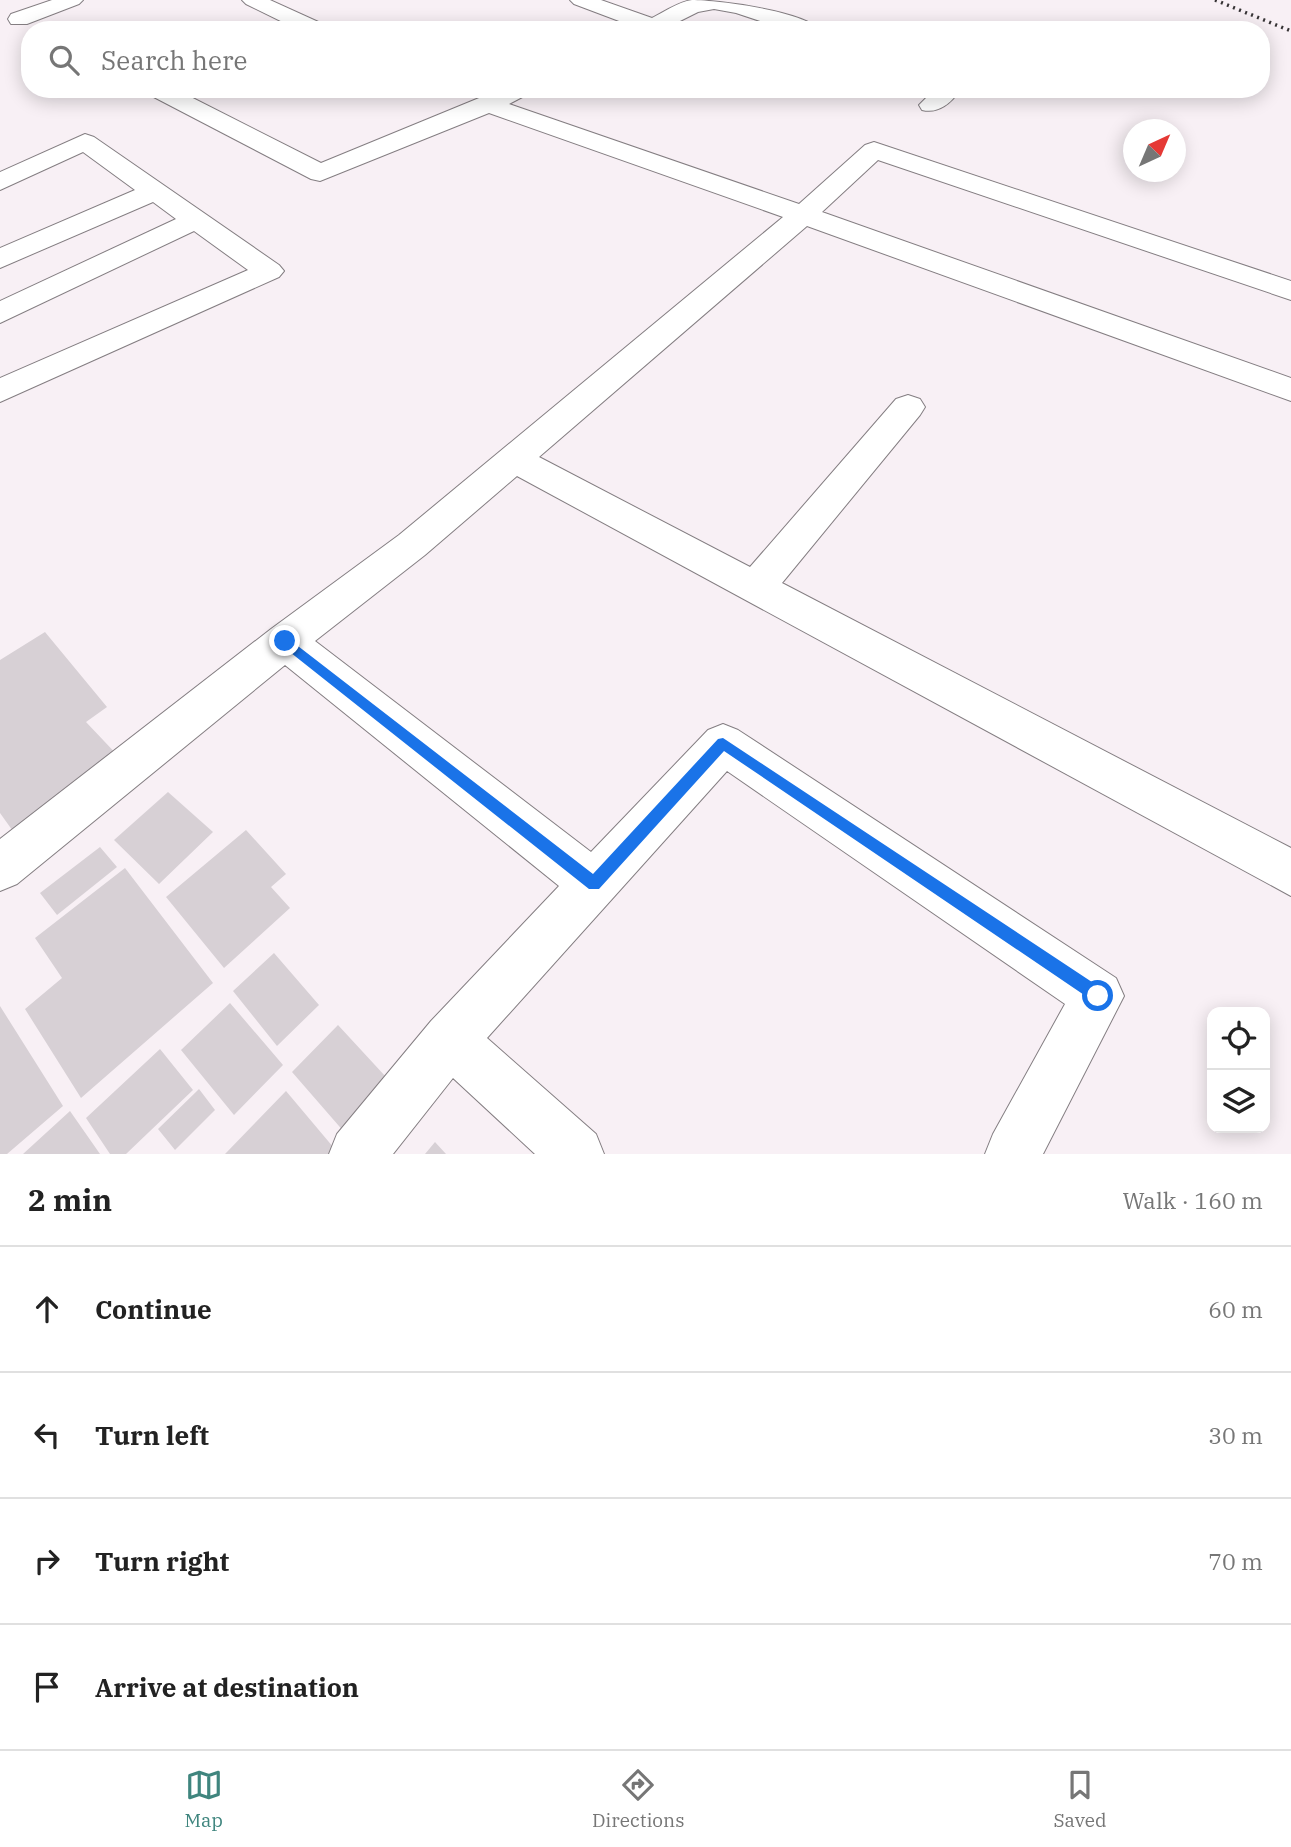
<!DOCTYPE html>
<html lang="en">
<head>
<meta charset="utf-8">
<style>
	:root { --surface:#fff; --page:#f6f6f6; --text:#222; --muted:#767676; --line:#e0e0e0; --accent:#3f857e }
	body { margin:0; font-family:"IBM Plex Serif",serif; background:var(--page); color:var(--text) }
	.controls { position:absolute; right:21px; bottom:21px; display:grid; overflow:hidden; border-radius:14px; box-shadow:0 4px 18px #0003 }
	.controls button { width:63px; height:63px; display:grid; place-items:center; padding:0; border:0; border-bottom:2px solid var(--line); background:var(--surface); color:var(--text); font:35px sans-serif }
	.compass { position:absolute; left:1123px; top:119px; width:63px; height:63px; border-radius:50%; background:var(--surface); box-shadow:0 4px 18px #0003; rotate:44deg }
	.stop { position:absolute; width:21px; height:21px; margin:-16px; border:5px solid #1a73e8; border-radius:50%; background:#fff }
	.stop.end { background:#1a73e8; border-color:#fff; box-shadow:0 2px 7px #0008 }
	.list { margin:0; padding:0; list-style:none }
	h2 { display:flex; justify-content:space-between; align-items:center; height:91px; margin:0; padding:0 28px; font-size:30px }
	h2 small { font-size:23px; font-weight:400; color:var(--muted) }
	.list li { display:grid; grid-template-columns:46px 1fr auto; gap:21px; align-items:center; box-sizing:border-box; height:126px; padding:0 28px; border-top:2px solid var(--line) }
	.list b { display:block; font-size:26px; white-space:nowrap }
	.list em { font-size:23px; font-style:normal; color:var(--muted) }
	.icon { flex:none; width:38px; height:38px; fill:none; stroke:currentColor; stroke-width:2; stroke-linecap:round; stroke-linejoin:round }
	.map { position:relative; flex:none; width:1291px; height:1154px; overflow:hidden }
	.search { position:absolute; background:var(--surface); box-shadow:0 4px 18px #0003; left:21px; right:21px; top:21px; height:77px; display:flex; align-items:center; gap:18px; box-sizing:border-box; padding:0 24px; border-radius:28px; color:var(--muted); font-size:26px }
	.sheet { height:595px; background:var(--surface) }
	nav { display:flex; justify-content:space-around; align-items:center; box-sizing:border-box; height:98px; border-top:2px solid var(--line); background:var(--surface); font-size:19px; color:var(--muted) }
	nav a { display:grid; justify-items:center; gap:4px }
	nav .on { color:var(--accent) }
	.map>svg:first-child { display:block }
	.building { fill:#d7d0d5 }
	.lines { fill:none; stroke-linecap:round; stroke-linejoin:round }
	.minor-casing { stroke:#847e82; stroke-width:2 }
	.minor { fill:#fff; fill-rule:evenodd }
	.rail { stroke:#353234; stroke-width:3.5; stroke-dasharray:2 4.5; stroke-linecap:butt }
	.route { fill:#1a73e8 }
</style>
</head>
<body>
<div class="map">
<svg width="1291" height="1154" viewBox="0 0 1291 1154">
	<rect width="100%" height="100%" fill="#f8f0f5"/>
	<path class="building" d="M45 632 107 707 86 722 122 760 15 834 0 813V660Z
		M168 792 213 832 159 884 114 840Z
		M246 830 286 874 271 887 290 908 224 968 166 897Z
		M100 847 117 867 57 915 40 893Z
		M125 868 213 983 81 1098 25 1009 62 978 35 938Z
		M274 953 319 1005 277 1046 233 991Z
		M230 1003 283 1065 234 1115 181 1050Z
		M0 1006 63 1106 7 1154H0Z
		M338 1025 398 1090 352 1141 292 1072Z
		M160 1049 193 1090 126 1154H110L86 1118Z
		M199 1089 215 1110 175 1150 158 1129Z
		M286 1091 339 1154H225Z
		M70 1111 100 1154H23Z
		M435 1142 446 1154H425Z"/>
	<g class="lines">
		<g class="minor-casing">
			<path id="minor" d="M52 0H83L79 4 27 24H11L8 19 11 14Z
				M242 0H270L325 25 328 30H299L246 4Z
				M570 0H601L652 18C664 12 678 2 692 0 716 0 805 11 819 30H787L736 13 714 9 698 12 662 30H633L635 27 574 4Z
				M144 89H175L321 163 501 89H532L528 94 509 104 799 204 865 145 874 142 1291 281V300L878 160 822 212 1291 378V401L807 226 539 457 750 567 896 399 908 395 920 399 925 407 920 415 782 583 1291 848V896L517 476 425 555 315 641 591 852 708 730 723 724 738 730 1116 978 1124 996 1043 1154H985L993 1134 1065 1004 727 771 487 1038 596 1134 604 1154H535L453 1078 393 1154H329L337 1134 431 1021 559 886 285 665 17 884 0 891V839L271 629 399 535 783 217 489 113 320 181 311 179 148 94Z
				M935 89H961C951 103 939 114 922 110L919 105Z
				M85 134 94 137 279 265 284 271 279 277 0 402V378L248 270 194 231 0 323V301L176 219 153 202 0 268V248L135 190 83 152 0 190V172Z"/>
		</g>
		<use href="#minor" class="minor"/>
		<path class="rail" d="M1215 0 1291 31"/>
	</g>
	<path class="route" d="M285 636 593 874 718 739 723 738 1104 990 1106 996 1104 1001 1098 1003 1093 1001 724 751 599 889H589L281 645V638Z"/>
</svg>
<div class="controls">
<button><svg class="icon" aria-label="locate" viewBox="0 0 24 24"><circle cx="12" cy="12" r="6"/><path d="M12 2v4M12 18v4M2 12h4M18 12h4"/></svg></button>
<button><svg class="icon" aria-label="layers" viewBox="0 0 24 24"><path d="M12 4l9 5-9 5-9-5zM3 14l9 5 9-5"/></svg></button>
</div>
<svg class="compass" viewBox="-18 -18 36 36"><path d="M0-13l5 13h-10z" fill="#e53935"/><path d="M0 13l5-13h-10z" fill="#767676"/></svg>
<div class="stop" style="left:1098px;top:996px"></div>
<div class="stop end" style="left:285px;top:641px"></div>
<div class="search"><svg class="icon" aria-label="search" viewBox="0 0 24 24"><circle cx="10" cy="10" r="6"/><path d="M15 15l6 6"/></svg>Search here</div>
</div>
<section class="sheet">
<h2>2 min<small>Walk · 160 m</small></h2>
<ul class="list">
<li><svg class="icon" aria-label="ahead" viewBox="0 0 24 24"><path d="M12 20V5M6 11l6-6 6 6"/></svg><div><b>Continue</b></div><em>60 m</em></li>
<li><svg class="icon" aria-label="left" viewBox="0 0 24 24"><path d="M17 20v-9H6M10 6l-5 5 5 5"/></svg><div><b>Turn left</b></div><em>30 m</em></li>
<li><svg class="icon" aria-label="right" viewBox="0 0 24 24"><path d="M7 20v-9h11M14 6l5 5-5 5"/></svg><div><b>Turn right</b></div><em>70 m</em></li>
<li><svg class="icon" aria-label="arrive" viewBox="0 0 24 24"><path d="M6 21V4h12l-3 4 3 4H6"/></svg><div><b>Arrive at destination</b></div></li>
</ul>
</section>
<nav>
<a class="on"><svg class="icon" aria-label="map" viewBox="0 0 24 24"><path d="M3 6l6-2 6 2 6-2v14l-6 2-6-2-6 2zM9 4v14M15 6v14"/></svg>Map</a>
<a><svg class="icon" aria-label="directions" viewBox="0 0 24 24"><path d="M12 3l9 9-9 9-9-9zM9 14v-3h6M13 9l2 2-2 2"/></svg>Directions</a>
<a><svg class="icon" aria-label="saved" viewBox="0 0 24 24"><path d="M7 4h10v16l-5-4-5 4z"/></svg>Saved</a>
</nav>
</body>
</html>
